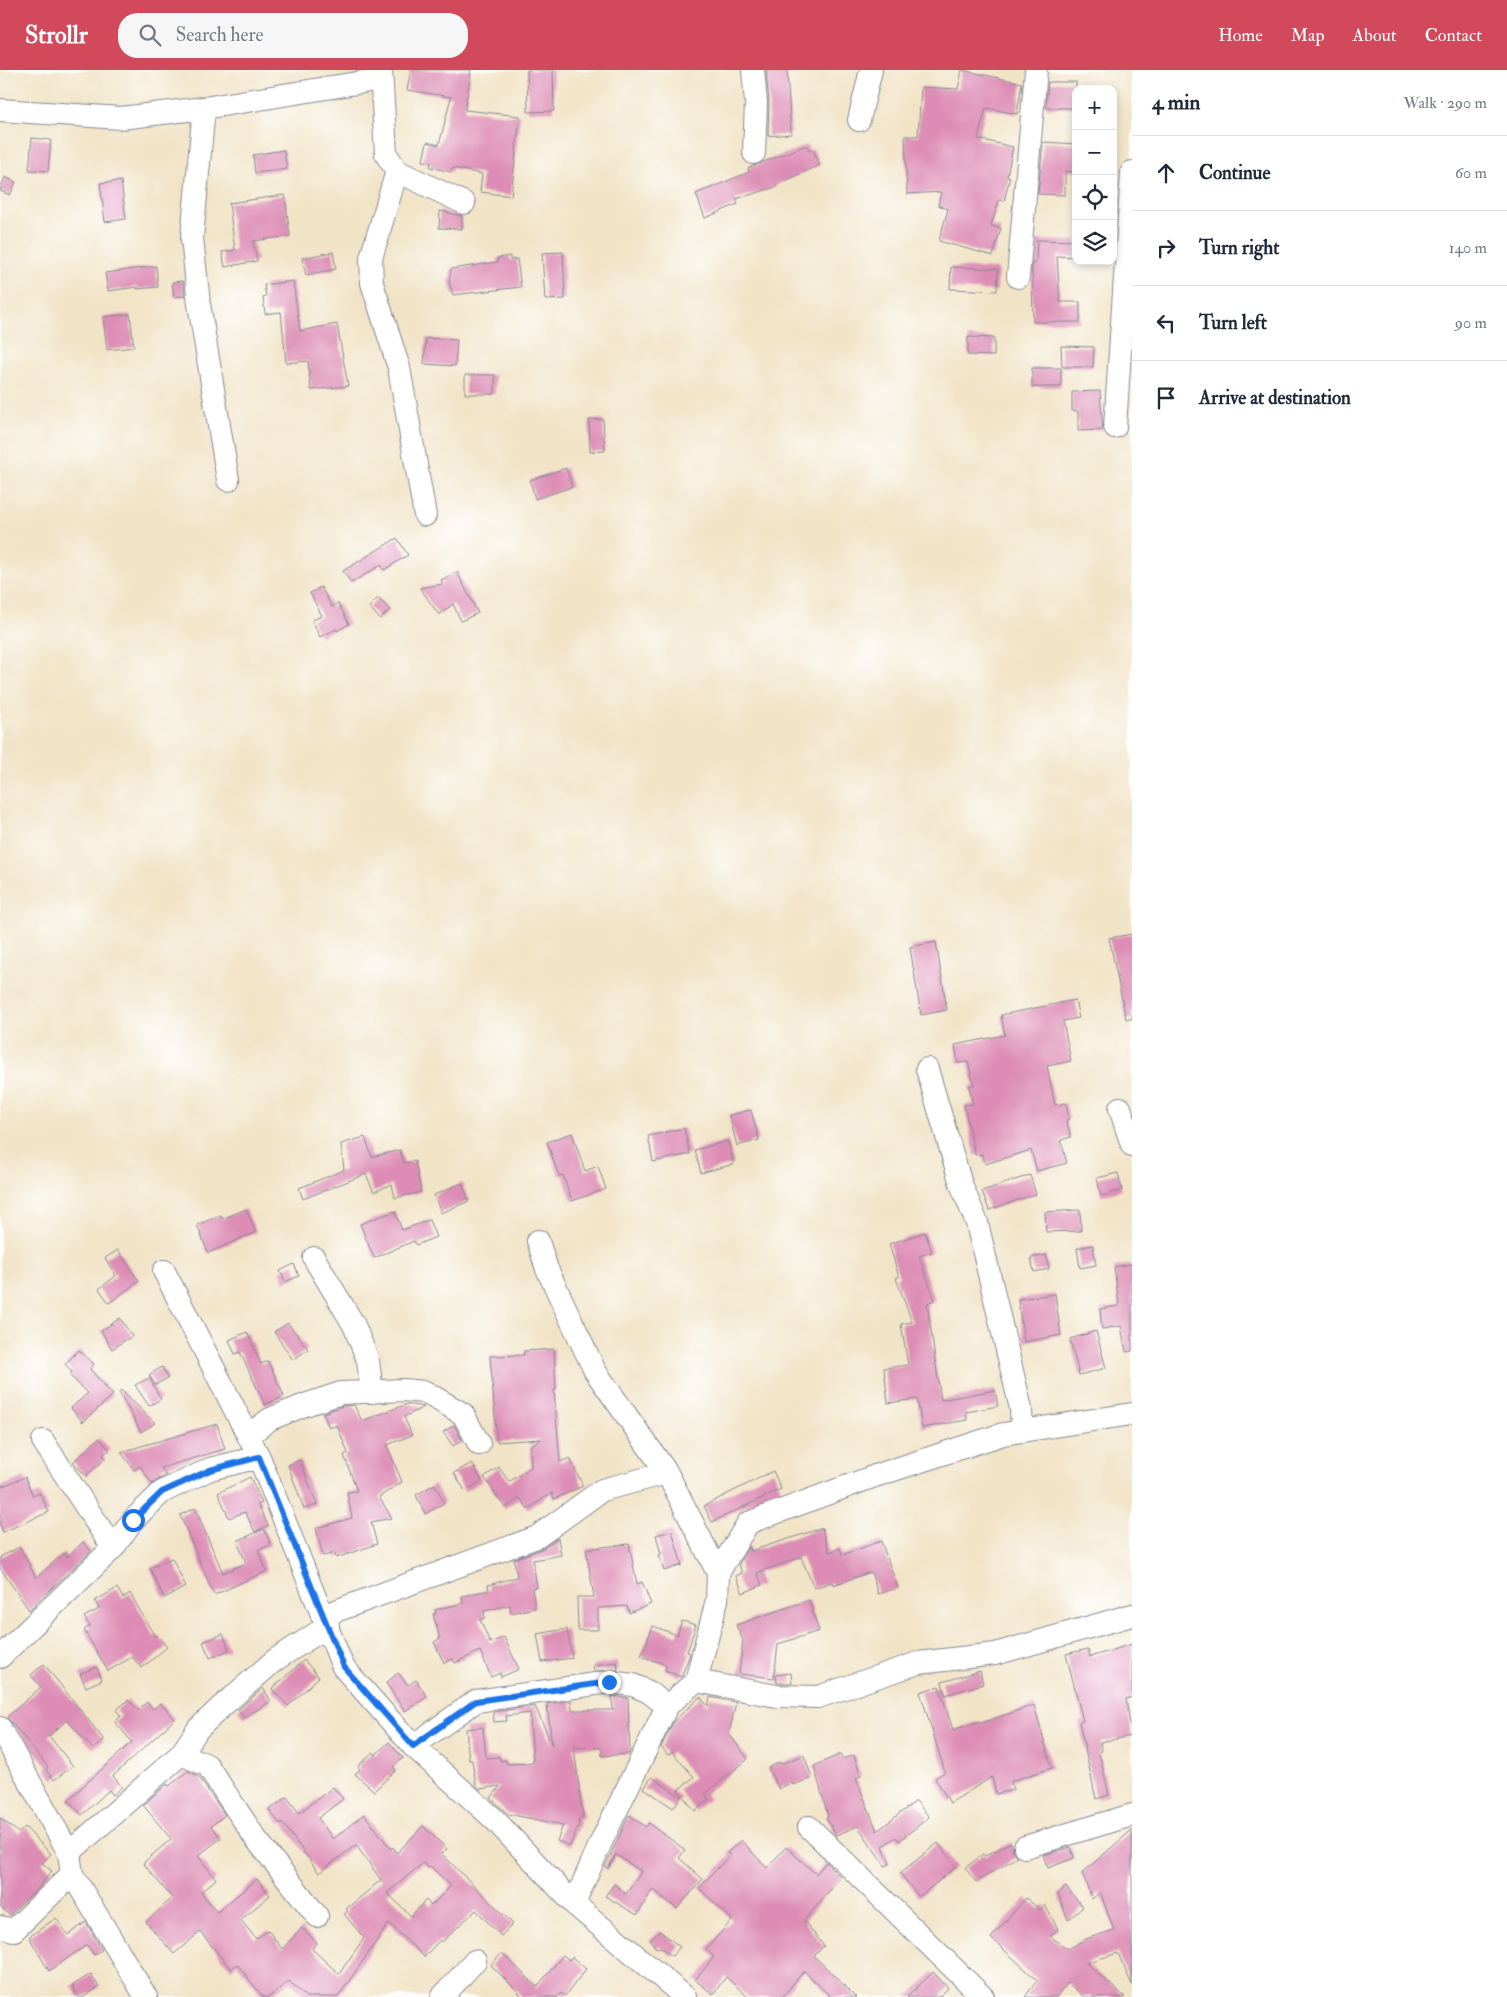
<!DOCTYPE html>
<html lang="en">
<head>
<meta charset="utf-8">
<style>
	:root { --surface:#fff; --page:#f6f6f7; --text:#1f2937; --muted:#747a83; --line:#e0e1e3; --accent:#d1495b }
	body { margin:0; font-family:"IM FELL Double Pica",serif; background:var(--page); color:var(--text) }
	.controls { position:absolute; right:15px; top:15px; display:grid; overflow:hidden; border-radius:10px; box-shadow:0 2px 8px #0003 }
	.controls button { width:45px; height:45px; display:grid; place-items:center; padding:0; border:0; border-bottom:1px solid var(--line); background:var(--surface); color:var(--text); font:25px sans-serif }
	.stop { position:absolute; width:15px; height:15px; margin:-11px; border:4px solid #1a73e8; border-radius:50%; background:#fff }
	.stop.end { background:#1a73e8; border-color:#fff; box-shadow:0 1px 5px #0008 }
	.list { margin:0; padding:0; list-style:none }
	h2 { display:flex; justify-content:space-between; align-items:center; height:65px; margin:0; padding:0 20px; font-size:21px }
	h2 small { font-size:16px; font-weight:400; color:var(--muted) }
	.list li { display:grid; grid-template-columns:32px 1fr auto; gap:15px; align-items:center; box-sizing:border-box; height:75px; padding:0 20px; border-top:1px solid var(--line) }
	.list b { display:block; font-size:19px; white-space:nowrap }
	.list em { font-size:16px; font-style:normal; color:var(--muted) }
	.icon { flex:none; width:28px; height:28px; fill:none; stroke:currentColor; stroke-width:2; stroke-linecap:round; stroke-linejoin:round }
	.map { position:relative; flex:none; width:1132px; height:1927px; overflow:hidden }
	header { display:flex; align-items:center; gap:30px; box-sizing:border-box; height:70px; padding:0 25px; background:var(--accent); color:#fff }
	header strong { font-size:24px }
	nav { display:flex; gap:28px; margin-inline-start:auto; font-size:18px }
	.search { width:350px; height:45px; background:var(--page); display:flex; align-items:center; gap:12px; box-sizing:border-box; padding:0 18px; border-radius:20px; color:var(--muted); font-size:19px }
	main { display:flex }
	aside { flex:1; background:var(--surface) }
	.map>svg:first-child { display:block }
	.building { fill:#dd8db5; fill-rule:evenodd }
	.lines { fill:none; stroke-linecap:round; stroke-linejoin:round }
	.minor-casing { stroke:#868992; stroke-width:24 }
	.minor { stroke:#fff; stroke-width:22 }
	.route { stroke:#1a73e8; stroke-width:6 }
</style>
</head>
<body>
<header>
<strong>Strollr</strong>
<div class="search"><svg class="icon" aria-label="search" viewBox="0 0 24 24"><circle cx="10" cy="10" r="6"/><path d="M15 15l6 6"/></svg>Search here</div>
<nav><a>Home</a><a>Map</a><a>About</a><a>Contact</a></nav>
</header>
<main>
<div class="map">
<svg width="1132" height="1927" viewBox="0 0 1132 1927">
	<rect width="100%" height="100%" fill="#fff"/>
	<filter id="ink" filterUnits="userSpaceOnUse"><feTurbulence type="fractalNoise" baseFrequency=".02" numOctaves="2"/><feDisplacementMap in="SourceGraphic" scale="10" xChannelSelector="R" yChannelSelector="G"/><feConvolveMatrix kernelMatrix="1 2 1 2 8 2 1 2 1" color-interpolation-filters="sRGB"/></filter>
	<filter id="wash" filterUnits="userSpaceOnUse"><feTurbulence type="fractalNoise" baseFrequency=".0096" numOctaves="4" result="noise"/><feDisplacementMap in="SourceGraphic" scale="20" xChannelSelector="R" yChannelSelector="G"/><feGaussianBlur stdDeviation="1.12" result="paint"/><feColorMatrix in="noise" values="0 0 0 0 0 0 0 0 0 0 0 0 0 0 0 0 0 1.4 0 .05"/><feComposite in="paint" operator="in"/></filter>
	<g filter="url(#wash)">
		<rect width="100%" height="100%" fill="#f1e3c6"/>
		<g id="blocks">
			<path class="building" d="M411 0H471L465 40 520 46 511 126 480 122 482 104 452 98 451 102 430 97 431 93 423 91 427 72 439 75 451 27 407 20Z
				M527 0H553L554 41 528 42Z
				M766 0H787L791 64 768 66 769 32Z
				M962 0 1022 13 1017 44 986 38 978 69 1013 77 1007 106 1010 107 1004 131 999 130 991 156 1001 158 993 186 939 171 948 139 938 135 941 122 907 124 905 66H918L921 17 958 19Z
				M1048 12H1076V38H1046Z
				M32 68 51 70 48 101 29 100Z
				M1043 72 1076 74V102L1065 101V125L1038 124Z
				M807 75 809 81 813 79 820 95 776 115V117L736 129 738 134 705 148 696 124 749 102 748 98Z
				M284 80 287 99 255 103 253 85Z
				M5 107 16 112 10 125 0 121Z
				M121 111 126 149 105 152 100 113Z
				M285 125 290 166 253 171 257 191 225 197 222 182 235 180 229 133Z
				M440 141 462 146V159L439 158Z
				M1037 170 1076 171V187L1057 186 1060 232H1080V252H1033L1032 197V194L1036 193Z
				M333 182 336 199 306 205 302 188Z
				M563 182 565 229 545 230 542 183Z
				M510 186V190L517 189 521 217 453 225 449 212 451 199 498 192 497 188Z
				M156 196 158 217 137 219V217L108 221 105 203Z
				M951 197 998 199 997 221 950 219Z
				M183 211 185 226 174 227 172 212Z
				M293 211 300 261 337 254 348 316 311 320 308 291 286 293 281 242 265 244 263 227 266 226 264 215Z
				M130 244 134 277 107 280 103 247Z
				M968 267 994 268V286L968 285Z
				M426 268 457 270 455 296 424 294Z
				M1061 276 1094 277 1093 297H1062Z
				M1032 298H1061V317H1032Z
				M465 305H495V324H465Z
				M1100 321 1103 360 1078 361V341H1072V322Z
				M603 349 605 381 590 382 589 350Z
				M566 398 572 417 535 429 530 410Z
				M397 468 408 485 384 500 381 495 351 513 343 501Z
				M457 502 478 543 461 551 453 534 439 545 420 518 443 514 441 510Z
				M321 517 332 537 338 533 349 554 337 561 336 559 320 567 312 550 322 546 310 523Z
				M378 528 390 540 380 549 369 537Z
				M1132 864V949H1126L1109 868Z
				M936 872 947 940 921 945 910 877Z
				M1075 930 1079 948 1063 951 1071 991 1047 996 1055 1035 1066 1033 1069 1049 1066 1050 1071 1067 1061 1070 1067 1093 1037 1101 1031 1080 985 1094 982 1084 975 1085 964 1035 973 1034 969 1016 974 1015 968 992 958 993 955 975 1005 965 1001 945Z
				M751 1040 759 1070 737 1076 729 1045Z
				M684 1058 690 1084 653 1092 648 1066Z
				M572 1063 585 1101 598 1096 606 1119 572 1131 563 1105 559 1106 547 1072Z
				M365 1067 372 1087 400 1080 404 1093 415 1091 421 1122 395 1128 392 1114 374 1122 366 1104 303 1129 299 1118 344 1100 341 1074Z
				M728 1071 734 1094 701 1103 695 1080Z
				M1118 1103 1122 1120 1101 1126 1097 1108Z
				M1030 1105 1036 1124 989 1140 982 1121Z
				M462 1113 469 1131 441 1143 434 1125Z
				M246 1139 256 1162 208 1183 197 1155 221 1145 222 1149Z
				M1080 1140 1081 1161 1046 1162 1045 1142Z
				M395 1141 402 1160 429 1150 436 1167 416 1175 414 1171 374 1188 360 1154Z
				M925 1162 932 1182 919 1186 935 1230 927 1233 941 1330 995 1320 998 1336 966 1342 967 1350 922 1358 917 1329 888 1333 884 1298 908 1295 901 1254 912 1252 896 1208 899 1207 889 1174Z
				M1093 1175 1096 1195 1080 1198 1077 1178Z
				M118 1180 139 1211 109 1233 99 1219 116 1206 105 1188Z
				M1046 1185 1049 1199 1034 1202 1031 1188Z
				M294 1194 299 1206 285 1212 280 1201Z
				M1132 1194V1281L1126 1282 1121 1256 1102 1259 1100 1239 1119 1236 1114 1197Z
				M1055 1224 1061 1265 1024 1272 1018 1229Z
				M120 1248 132 1266 112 1279 101 1261Z
				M288 1253 308 1279 293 1290 274 1262Z
				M1096 1261 1106 1298 1079 1305 1070 1269Z
				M247 1262 261 1294 268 1291 284 1326 265 1335 240 1282 235 1284 229 1270Z
				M554 1279 556 1320H554L560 1392 570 1388 583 1416 554 1429 552 1423 528 1439 520 1428 505 1438 484 1407 499 1397 509 1412 531 1397 530 1376 541 1369 497 1372 490 1286 524 1285V1281Z
				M79 1280 94 1294 90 1299 113 1325 83 1352 71 1338 88 1323 69 1305 72 1302 65 1294Z
				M162 1297 168 1308 155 1315 149 1305Z
				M149 1308 161 1329 149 1336 135 1315Z
				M121 1320 155 1353 141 1362 119 1322Z
				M407 1334 424 1337 404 1347 412 1365 387 1375 402 1412 379 1427 392 1448 371 1452 377 1474 336 1488 335 1483 323 1486 316 1458 352 1448 347 1422 357 1421 344 1385 348 1383 337 1355 329 1358 323 1343 343 1336 354 1335 362 1351Z
				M217 1354 225 1379 161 1398 166 1405 152 1414 140 1396 134 1400 121 1382Z
				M454 1355 462 1370 453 1376 443 1362Z
				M99 1368 110 1380 103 1384 105 1389 86 1406 73 1392Z
				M300 1390 317 1435 304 1439 288 1395Z
				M472 1393 482 1411 465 1421 454 1403Z
				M773 1401 781 1419 712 1452 704 1436Z
				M25 1407 33 1426 40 1423 49 1442 3 1462 0 1455V1417Z
				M250 1407 262 1433 258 1435 268 1455 255 1462 245 1442 229 1448 218 1423Z
				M435 1414 444 1433 425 1444 416 1425Z
				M195 1438 223 1503 246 1493 237 1471 264 1459 271 1475 258 1480 267 1501 214 1525 180 1445Z
				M822 1458 829 1482 840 1478 842 1485 881 1471 898 1518 878 1524 871 1502 833 1515 832 1512 814 1518 801 1487 757 1503 762 1515 743 1523 736 1506 742 1503 739 1494 749 1476 751 1481Z
				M672 1461 682 1495 664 1501 659 1485 661 1484 656 1465Z
				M558 1468 561 1485 533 1490 537 1517 532 1518 535 1538 511 1543 510 1535 484 1541 485 1548 480 1549 490 1573 504 1567 519 1599 501 1607 500 1603 491 1607 480 1581 455 1593 453 1589 444 1593 434 1572 440 1569 433 1544H436L435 1540 463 1533 462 1526 489 1520 488 1515 517 1507 514 1489 542 1479Z
				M83 1472 91 1481 29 1540 0 1498V1487L20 1477 36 1508 64 1483 67 1487Z
				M629 1474 637 1514 642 1512 651 1534 629 1543 627 1536 598 1538V1560H578L577 1527H594L586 1479Z
				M172 1488 186 1517 164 1528 150 1498Z
				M117 1518 123 1528 130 1523 155 1567 157 1565 167 1577 142 1598 132 1587 108 1601 84 1560 90 1556 84 1547 99 1539 95 1531Z
				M809 1530 819 1561 778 1574 774 1608 739 1604 743 1570 736 1555Z
				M682 1551 696 1555 687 1582 690 1583 689 1587 681 1607 665 1600 667 1595 641 1586 653 1556 677 1565Z
				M567 1559 572 1588 542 1592 537 1564Z
				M223 1564 229 1580 210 1588 203 1572Z
				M1132 1574V1627L1126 1629 1132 1666 1100 1672 1102 1681 1099 1682 1109 1725 1096 1729 1079 1652 1083 1651 1066 1584 1088 1579 1090 1587Z
				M304 1590 319 1607 288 1636 272 1619Z
				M617 1592 618 1600 594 1601 593 1595Z
				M44 1594 104 1670 93 1679 67 1650 49 1666 73 1696 54 1710 46 1700 48 1697 7 1647 41 1617 31 1605Z
				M97 1597 102 1610 86 1617 80 1604Z
				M980 1601 983 1614 945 1625 942 1612Z
				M398 1603 408 1615 416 1610 427 1627 405 1641 386 1613Z
				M791 1603 792 1613H777L776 1605Z
				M939 1616 953 1660 980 1651 981 1653 1034 1635 1052 1698 1011 1711 1013 1720 996 1724 992 1707 950 1733 935 1708 945 1702 920 1622Z
				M263 1618 271 1631 244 1648 238 1640Z
				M612 1626 628 1628 630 1681 629 1684 602 1686 601 1678 574 1677 583 1748 578 1749 579 1754 570 1776 557 1771 563 1755 508 1744 491 1728 500 1716 480 1719 476 1715 472 1690H469L466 1659 483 1657 486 1688 500 1687V1691L506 1690 507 1694 533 1693 530 1643 506 1646 507 1651 494 1652 493 1642 535 1636 552 1675 547 1634 571 1631 572 1640H613Z
				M700 1627 708 1636 710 1627 736 1632 729 1664 748 1689 705 1724 709 1729 695 1741 678 1720 694 1707 672 1682 668 1685 661 1677 674 1651Z
				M128 1630 138 1640 147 1632 153 1639 160 1633 175 1649 113 1706 122 1717 113 1725 109 1720 82 1745 68 1730 132 1672 115 1652 121 1646 116 1640Z
				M389 1672 403 1688 393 1697 396 1700 374 1721 355 1704 360 1699 358 1696 373 1682 375 1685Z
				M841 1684 842 1689 854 1685 861 1706 856 1708 877 1761 916 1731 929 1747 899 1771 896 1767 883 1776 890 1794 885 1796 858 1756 836 1765 826 1747 828 1746 814 1696Z
				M804 1685 812 1708 793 1715 792 1712 779 1719 768 1698 780 1692 781 1694Z
				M188 1701 198 1706 225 1745 211 1756 221 1768 198 1786 216 1809 201 1822 217 1842 257 1809 270 1825 241 1850 256 1869 268 1860 282 1879 302 1858 317 1873 312 1879 339 1904 364 1868 344 1844 348 1841 346 1839 381 1810 356 1775 319 1803 282 1752 280 1754 269 1740 287 1727 299 1743 333 1717 343 1729 318 1748 333 1769 364 1744 391 1779 393 1777 397 1783 423 1756 447 1779 442 1784 513 1854 501 1866 476 1840 442 1872 440 1870 424 1887 389 1853 338 1927H306L289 1911 269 1927H263L237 1894 231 1899 200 1862 174 1884 146 1852 172 1828 143 1793 171 1769 143 1735 167 1714 169 1716ZM423 1793 429 1798 430 1796 451 1816 431 1836 426 1830 411 1846 387 1823Z
				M652 1707 681 1727 673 1738 644 1718Z
				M629 1745 646 1757 649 1753 685 1780 679 1788 703 1809 677 1839 653 1819 637 1845 605 1826 614 1814 626 1824 640 1804 641 1801 616 1785 608 1799 605 1797Z
				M0 1748 19 1763 25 1757 51 1784 42 1793 52 1801 37 1819 10 1845 0 1837Z
				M1132 1760V1915L1118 1883 1086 1893 1125 1927H1084L1068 1913 1056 1927H1025L1037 1910 991 1868 1026 1828 1040 1840 1045 1835 1058 1859 1050 1866 1068 1879 1086 1869 1114 1860 1100 1822 1092 1829 1082 1803Z
				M741 1770 767 1798 786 1777 816 1804 826 1792 841 1807 804 1851 824 1876 814 1886 856 1927H831L804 1901 782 1927H748L726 1907 713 1924 695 1910 714 1887 706 1879 732 1850 699 1818 730 1785 727 1783Z
				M1011 1772 1013 1781 1017 1787 976 1812 965 1798 983 1784 985 1786Z
				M938 1773 956 1797 919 1827 900 1803Z
				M1071 1777 1074 1788 1048 1798 1043 1785Z
				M1066 1817 1083 1837 1068 1850 1058 1824Z
				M56 1848 68 1865 86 1852 102 1880 94 1885 87 1875 49 1901 29 1867Z
				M660 1861 680 1877 672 1886 660 1877 656 1878 650 1870Z
				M502 1883 537 1917 563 1885 569 1890 572 1887 586 1899 565 1926 561 1923 558 1927H523L491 1895Z
				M933 1902 948 1918 939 1927H907Z
				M91 1904 99 1917 84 1927H78L72 1916Z"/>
		</g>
	</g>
	<g filter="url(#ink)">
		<use href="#blocks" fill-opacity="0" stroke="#868992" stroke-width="1"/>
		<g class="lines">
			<g class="minor-casing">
				<path id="minor" d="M381 0 386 84 397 101 464 133
					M753 0 756 33 754 83
					M204 38 192 168 199 234 228 410
					M0 40 121 48 204 38 381 9
					M859 50 871 0
					M397 101 371 188 372 213 399 298 425 445
					M1018 207 1036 0
					M1115 357 1132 102
					M1120 1038 1132 1075
					M538 1171 547 1199 595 1301 667 1403 718 1503
					M314 1188 354 1255 368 1291 372 1322
					M164 1201 259 1387 343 1597 413 1676 494 1749 574 1834 685 1927
					M1022 1361 1132 1344
					M249 1365 270 1349 305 1335 341 1323 403 1320 425 1322 463 1344 479 1374
					M43 1371 113 1478
					M322 1546 537 1467 602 1420 667 1403
					M0 1587 113 1478 133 1450 162 1422 210 1399 259 1387
					M696 1611 777 1626 818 1627 918 1593 995 1584 1132 1545
					M0 1658 69 1783
					M413 1676 476 1631 609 1612 633 1615 649 1622 667 1636
					M181 1684 207 1695 256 1769 317 1846
					M809 1757 983 1927
					M1025 1777 1132 1745
					M574 1834 602 1770 667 1636 696 1611 717 1530 718 1503 748 1453 875 1406 1003 1364 1022 1361 1021 1339 977 1153 961 1114 927 999
					M0 1857 14 1860 72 1804
					M146 1927 72 1804 69 1783 181 1684 198 1659 220 1638 275 1590 328 1556
					M442 1927 475 1891"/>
			</g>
			<use href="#minor" class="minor"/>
		</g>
	</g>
	<g class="lines" filter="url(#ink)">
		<path class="route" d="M133 1450 162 1422 210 1400 259 1387 344 1597 413 1676 476 1631 609 1612"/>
	</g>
</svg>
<div class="controls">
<button>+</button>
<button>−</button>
<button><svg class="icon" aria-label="locate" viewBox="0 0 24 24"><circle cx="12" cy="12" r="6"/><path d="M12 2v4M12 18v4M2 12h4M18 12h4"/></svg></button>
<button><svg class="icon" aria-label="layers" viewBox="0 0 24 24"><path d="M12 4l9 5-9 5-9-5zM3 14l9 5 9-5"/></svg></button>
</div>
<div class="stop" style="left:133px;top:1450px"></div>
<div class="stop end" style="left:609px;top:1612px"></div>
</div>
<aside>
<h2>4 min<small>Walk · 290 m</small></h2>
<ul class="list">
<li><svg class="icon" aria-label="ahead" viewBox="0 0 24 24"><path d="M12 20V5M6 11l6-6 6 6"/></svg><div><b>Continue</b></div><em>60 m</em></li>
<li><svg class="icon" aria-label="right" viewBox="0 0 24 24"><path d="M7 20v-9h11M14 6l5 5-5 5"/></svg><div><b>Turn right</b></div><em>140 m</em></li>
<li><svg class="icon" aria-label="left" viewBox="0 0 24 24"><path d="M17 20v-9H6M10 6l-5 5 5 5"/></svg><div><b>Turn left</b></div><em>90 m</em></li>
<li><svg class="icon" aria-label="arrive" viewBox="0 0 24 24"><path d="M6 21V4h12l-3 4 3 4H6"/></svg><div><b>Arrive at destination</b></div></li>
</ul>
</aside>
</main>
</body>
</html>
